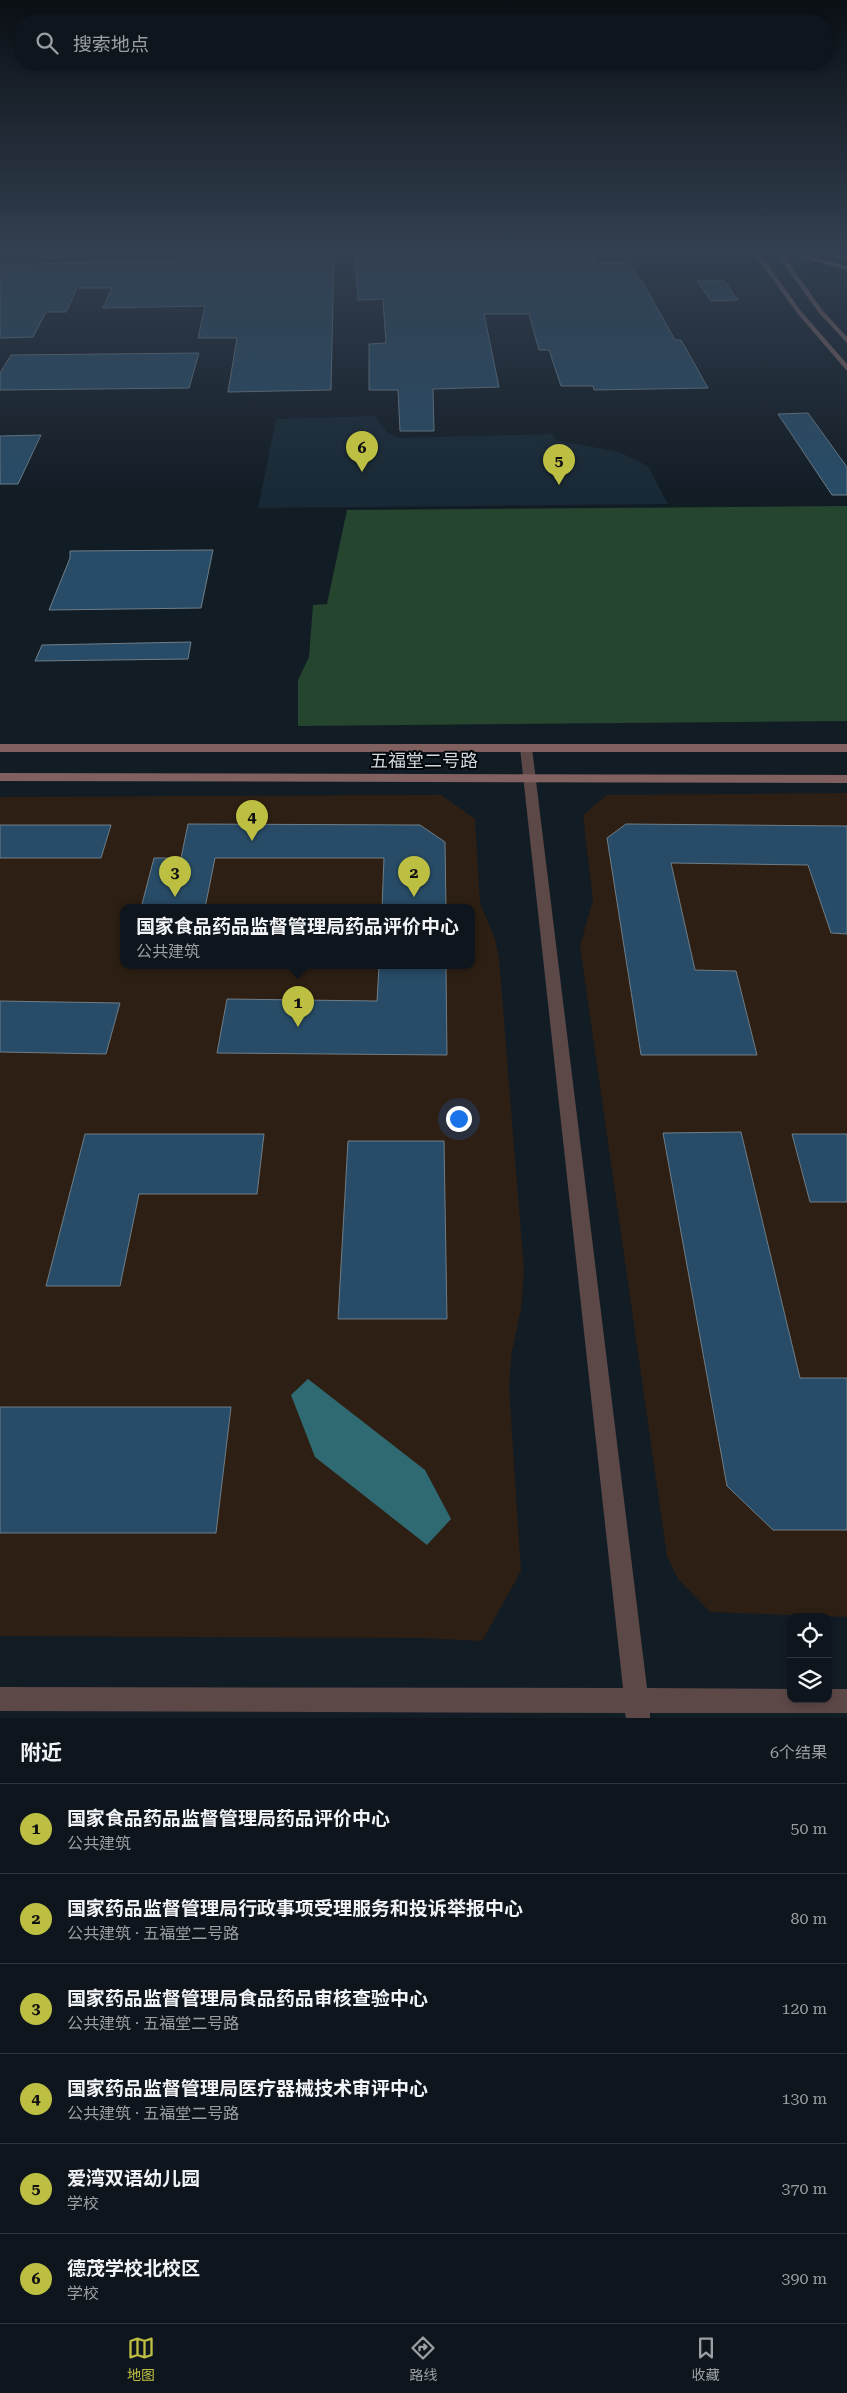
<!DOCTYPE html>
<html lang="zh">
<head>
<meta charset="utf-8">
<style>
	:root { --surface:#0e151c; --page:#171e25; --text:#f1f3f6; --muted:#9b9fa3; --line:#2e343b; --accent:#bdbf43 }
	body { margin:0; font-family:"Roboto Serif","Noto Sans SC",serif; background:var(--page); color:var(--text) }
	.controls { position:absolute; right:15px; bottom:15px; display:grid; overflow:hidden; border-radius:10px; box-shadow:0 2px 8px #0003 }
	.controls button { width:45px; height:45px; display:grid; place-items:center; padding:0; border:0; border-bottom:1px solid var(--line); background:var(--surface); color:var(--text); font:25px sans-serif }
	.you { position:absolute; left:458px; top:1118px; width:18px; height:18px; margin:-12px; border:4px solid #fff; border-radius:50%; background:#1a73e8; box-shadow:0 0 0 8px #1a73e833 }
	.badge { display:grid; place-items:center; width:32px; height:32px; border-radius:50%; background:var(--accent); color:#111; font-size:16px; font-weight:700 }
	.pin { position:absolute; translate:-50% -41px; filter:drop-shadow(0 1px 2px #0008) }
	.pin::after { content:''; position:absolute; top:26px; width:18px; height:15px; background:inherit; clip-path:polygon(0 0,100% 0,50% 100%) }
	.popup { position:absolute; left:120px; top:904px; width:355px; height:65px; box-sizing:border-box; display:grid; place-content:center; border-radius:10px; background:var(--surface); filter:drop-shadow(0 1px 4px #0005); font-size:16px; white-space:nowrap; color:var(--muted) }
	.popup b { font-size:19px; color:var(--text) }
	.popup::after { content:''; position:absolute; left:50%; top:100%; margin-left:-10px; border:10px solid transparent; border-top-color:var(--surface) }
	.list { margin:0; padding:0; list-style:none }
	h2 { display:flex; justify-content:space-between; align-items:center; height:65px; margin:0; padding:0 20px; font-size:21px }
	h2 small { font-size:16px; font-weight:400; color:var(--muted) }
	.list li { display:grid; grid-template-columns:32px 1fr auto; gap:15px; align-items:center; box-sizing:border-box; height:90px; padding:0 20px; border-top:1px solid var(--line) }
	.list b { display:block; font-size:19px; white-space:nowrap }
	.list p { margin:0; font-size:16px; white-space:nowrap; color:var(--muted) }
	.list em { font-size:16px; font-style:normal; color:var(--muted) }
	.icon { flex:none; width:28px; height:28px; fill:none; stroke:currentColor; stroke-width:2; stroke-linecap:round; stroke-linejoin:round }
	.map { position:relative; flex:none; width:847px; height:1718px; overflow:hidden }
	.search { position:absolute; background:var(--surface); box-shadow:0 2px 8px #0003; left:15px; right:15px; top:15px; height:55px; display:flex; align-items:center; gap:12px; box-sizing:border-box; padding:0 18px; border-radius:20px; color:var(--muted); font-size:19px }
	.sheet { height:605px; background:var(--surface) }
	nav { display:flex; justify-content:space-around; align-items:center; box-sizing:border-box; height:70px; border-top:1px solid var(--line); background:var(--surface); font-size:14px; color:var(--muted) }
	nav a { display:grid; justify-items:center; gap:2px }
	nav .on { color:var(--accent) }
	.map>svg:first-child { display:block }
	.commercial { fill:#2d1f13; fill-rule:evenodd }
	.built { fill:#182834 }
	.green { fill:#26452e }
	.water { fill:#2f6a72 }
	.building { fill:#284c67; stroke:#6f7d87 }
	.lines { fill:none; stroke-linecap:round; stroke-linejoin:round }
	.minor { fill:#5c4847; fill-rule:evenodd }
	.tertiary { fill:#5c4847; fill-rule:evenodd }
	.secondary { fill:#816160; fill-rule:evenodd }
	.trunk { fill:#ab7d7c; fill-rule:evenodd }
	.labels { text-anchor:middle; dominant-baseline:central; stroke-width:4; stroke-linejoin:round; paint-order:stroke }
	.street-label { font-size:18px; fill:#d1d8de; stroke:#03060a }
</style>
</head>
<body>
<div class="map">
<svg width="847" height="1718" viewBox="0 0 847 1718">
	<rect width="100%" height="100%" fill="#121c25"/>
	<path class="commercial" d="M847 793V1617L710 1612 678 1579 667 1556 580 946 593 900 583 815 607 795Z
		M441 795 475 819 480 903 495 939 499 958 524 1271 521 1309 511 1356 509 1388 521 1571 482 1641 422 1638 0 1636V797ZM124 908H472V966H124Z"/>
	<path class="built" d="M374 416 388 433 399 438 552 434 556 440 619 452 648 466 668 504 258 508 276 419Z"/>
	<path class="green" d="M847 506V721L298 726V680L309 657 313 605 327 604 347 510Z"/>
	<path class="water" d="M308 1379 425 1470 451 1519 427 1545 315 1457 291 1395Z"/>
	<path class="building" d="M355 254H594V263H628L640 281H642L675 340H681L708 388 594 390 593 386H561L549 350H539L529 314H484L499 387 433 389 434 431H400L398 390H369V344L386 343 383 299 358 300Z
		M334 255 331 390 228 392 237 338H198L205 306 103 308 112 288H77L66 312H46L33 337 0 338V265Z
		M697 281H724L738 300 711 301Z
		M199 353 189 388 0 390V373L11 355Z
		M808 413 847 467V495H832L778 414Z
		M41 435 18 484H0V436Z
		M213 550 201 608 49 610 70 558V551Z
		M191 642 188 659 35 661 42 645Z
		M188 824 420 825 445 842 446 908H382L384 858H215L205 908H141L154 858H181Z
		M626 824 847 826V934L831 933 808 865 671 863 695 970 736 971 757 1055H641L607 838Z
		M0 825H111L101 858H0Z
		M379 966H446L447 1055 217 1053 227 999 377 1001Z
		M0 1001 120 1003 106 1054 0 1052Z
		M741 1132 800 1378H847V1530H773L727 1486 663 1133Z
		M85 1134H264L257 1194H139L120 1286H46Z
		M792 1134H847V1202H810Z
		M348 1141H444L447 1319H338Z
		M0 1407H231L216 1533H0Z"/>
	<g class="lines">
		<path class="minor" d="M0 254H34L0 257Z"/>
		<path class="tertiary" d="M526 744 532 748 647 1688 791 1689V1699H828V1689H847V1713H650V1718H626L625 1713 0 1711V1687L623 1688 520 748Z"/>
		<path class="secondary" d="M754 254H760L801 311 847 364V371L797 313Z
			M782 254H788L786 259 823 311 847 337V343L819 313 780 259Z
			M0 744H847V752H0Z
			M0 773 847 775V783L0 781Z"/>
		<path class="trunk" d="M790 254H801L847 266V270Z
			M830 254 847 256V260L831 255Z"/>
	</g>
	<linearGradient id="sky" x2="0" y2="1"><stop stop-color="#0a0f14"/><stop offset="0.51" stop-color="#334051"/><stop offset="1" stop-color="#334051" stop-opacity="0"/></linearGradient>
	<rect width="847" height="495" fill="url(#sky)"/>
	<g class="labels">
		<g class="street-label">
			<text x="424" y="760">五福堂二号路</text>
		</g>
	</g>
</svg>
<div class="controls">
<button><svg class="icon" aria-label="locate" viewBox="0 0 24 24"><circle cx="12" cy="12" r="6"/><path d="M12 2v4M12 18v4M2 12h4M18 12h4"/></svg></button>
<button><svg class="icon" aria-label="layers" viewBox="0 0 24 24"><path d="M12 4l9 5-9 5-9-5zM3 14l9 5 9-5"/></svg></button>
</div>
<div class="you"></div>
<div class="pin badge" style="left:298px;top:1027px">1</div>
<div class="popup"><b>国家食品药品监督管理局药品评价中心</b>公共建筑</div>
<div class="pin badge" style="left:414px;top:897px">2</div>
<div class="pin badge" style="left:175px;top:897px">3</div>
<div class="pin badge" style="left:252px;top:841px">4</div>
<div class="pin badge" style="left:559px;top:485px">5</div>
<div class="pin badge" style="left:362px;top:472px">6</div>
<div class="search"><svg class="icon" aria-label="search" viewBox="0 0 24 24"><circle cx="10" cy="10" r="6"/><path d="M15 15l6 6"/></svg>搜索地点</div>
</div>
<section class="sheet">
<h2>附近<small>6个结果</small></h2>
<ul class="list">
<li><span class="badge">1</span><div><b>国家食品药品监督管理局药品评价中心</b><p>公共建筑</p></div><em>50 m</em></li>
<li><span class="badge">2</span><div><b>国家药品监督管理局行政事项受理服务和投诉举报中心</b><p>公共建筑 · 五福堂二号路</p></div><em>80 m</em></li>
<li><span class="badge">3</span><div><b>国家药品监督管理局食品药品审核查验中心</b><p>公共建筑 · 五福堂二号路</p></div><em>120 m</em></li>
<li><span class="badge">4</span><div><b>国家药品监督管理局医疗器械技术审评中心</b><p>公共建筑 · 五福堂二号路</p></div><em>130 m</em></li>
<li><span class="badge">5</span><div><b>爱湾双语幼儿园</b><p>学校</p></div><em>370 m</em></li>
<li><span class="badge">6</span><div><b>德茂学校北校区</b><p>学校</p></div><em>390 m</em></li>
</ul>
</section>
<nav>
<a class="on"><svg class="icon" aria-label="map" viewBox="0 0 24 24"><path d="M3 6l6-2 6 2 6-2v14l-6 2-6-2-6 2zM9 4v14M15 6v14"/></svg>地图</a>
<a><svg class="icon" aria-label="directions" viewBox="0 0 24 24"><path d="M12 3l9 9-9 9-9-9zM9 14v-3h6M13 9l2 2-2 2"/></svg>路线</a>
<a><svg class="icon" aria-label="saved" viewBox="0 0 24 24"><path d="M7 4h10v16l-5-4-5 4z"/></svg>收藏</a>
</nav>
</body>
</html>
